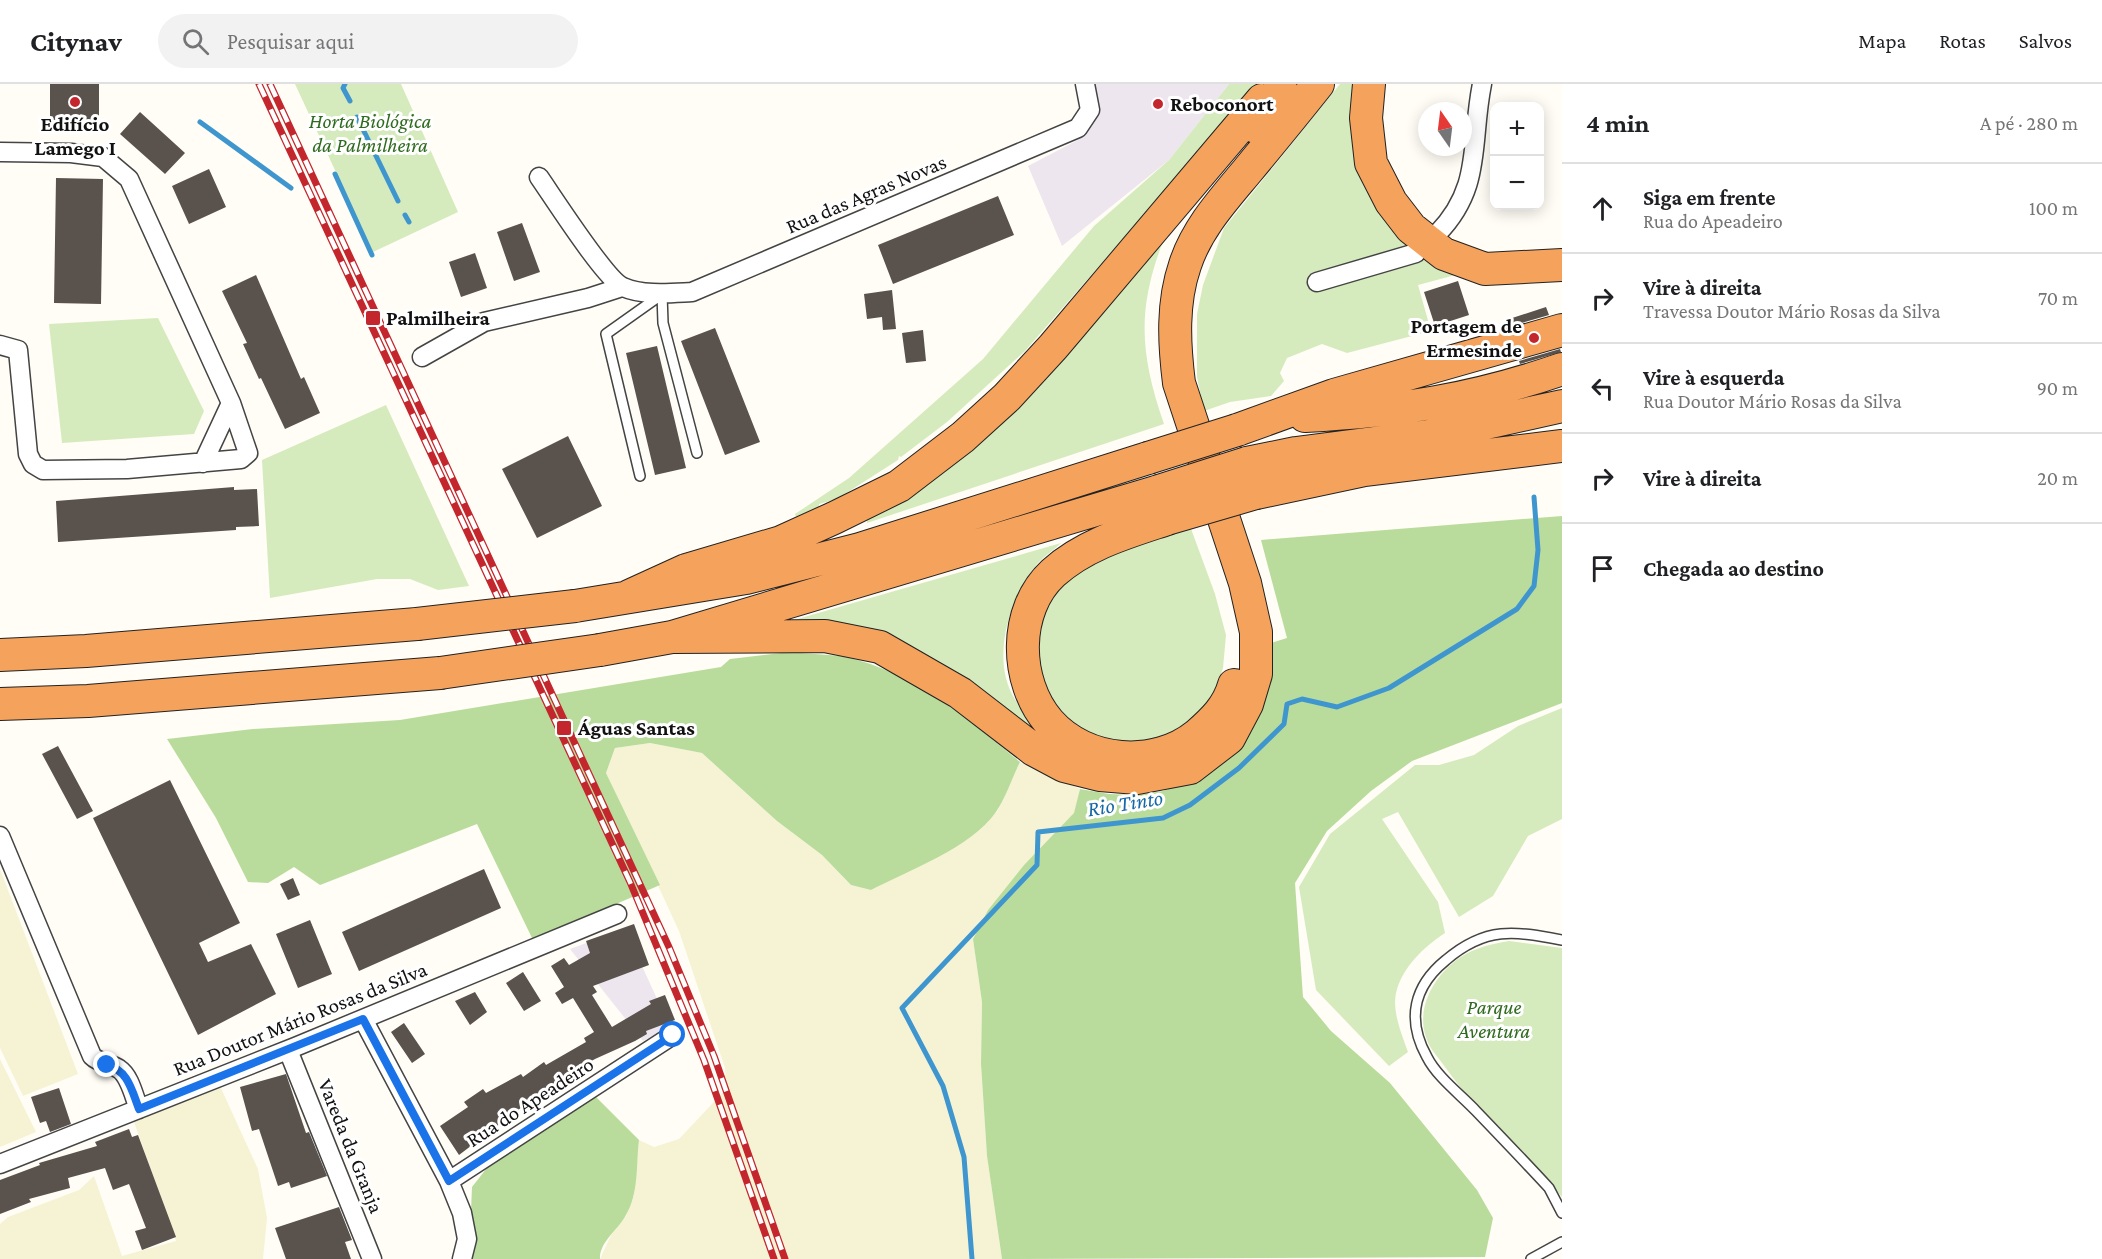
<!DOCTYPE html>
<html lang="pt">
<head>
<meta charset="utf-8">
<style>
	:root { --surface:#fff; --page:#f2f2f2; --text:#202124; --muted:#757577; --line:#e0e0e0 }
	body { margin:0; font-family:"Crimson Pro",serif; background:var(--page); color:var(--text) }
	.controls { position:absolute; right:18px; top:18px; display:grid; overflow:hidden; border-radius:12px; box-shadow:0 3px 15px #0003 }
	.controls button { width:54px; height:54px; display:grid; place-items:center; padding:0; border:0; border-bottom:2px solid var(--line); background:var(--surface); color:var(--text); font:30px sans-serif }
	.compass { position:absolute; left:1418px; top:18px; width:54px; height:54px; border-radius:50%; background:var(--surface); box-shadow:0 3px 15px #0003; rotate:346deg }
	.stop { position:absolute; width:18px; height:18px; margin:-14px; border:4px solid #1a73e8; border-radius:50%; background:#fff }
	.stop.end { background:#1a73e8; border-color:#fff; box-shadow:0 2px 6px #0008 }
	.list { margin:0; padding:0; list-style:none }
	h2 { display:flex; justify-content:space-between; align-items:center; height:78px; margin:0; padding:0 24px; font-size:26px }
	h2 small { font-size:20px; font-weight:400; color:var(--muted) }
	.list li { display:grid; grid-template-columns:39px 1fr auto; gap:18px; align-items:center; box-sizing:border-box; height:90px; padding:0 24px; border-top:2px solid var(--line) }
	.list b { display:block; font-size:22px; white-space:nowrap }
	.list p { margin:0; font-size:20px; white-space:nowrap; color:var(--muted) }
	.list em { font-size:20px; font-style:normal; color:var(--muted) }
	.icon { flex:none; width:33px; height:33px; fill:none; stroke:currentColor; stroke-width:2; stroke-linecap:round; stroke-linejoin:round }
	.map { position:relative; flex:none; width:1562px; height:1175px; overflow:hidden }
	header { display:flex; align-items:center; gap:36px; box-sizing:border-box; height:84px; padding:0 30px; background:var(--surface); border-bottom:2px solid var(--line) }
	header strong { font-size:28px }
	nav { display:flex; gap:33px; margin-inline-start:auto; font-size:21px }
	.search { width:420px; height:54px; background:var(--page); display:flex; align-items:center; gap:15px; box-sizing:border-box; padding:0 21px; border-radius:33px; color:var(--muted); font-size:22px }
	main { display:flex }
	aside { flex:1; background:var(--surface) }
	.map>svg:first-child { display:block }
	.industrial { fill:#eee6ef }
	.farmland { fill:#f6f3d4 }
	.green { fill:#d5ebbd }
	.forest { fill:#b9dc9c }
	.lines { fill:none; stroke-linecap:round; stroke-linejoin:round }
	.stream { stroke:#3f96cf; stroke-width:5 }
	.building { fill:#5a524d }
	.service-casing { stroke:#444; stroke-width:12 }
	.minor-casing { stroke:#444; stroke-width:21 }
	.motorway-casing { stroke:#222; stroke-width:34 }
	.service { stroke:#fff; stroke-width:9 }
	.minor { stroke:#fff; stroke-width:18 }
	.motorway { stroke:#f5a25d; stroke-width:32 }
	.rail-casing { stroke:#c4262e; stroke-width:7 }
	.rail { stroke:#fff; stroke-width:4.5; stroke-dasharray:14; stroke-linecap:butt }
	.motorway-bridge-casing { stroke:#222; stroke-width:34; stroke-linecap:butt }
	.motorway-bridge { stroke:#f5a25d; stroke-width:32 }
	.route { stroke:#1a73e8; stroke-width:8 }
	.poi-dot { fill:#c4262e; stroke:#fff; stroke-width:2 }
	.labels { text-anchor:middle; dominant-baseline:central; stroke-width:6; stroke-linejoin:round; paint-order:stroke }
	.poi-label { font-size:21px; font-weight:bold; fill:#111; stroke:#fff; text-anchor:start }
	.park-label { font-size:21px; font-style:italic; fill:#2f6b1f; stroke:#fff }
	.street-label { font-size:21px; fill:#111; stroke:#fff }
	.water-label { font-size:22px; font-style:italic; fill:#1768a6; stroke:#fff }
</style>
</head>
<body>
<header>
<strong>Citynav</strong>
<div class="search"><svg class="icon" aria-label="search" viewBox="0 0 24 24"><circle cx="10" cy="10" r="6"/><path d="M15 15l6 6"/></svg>Pesquisar aqui</div>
<nav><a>Mapa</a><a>Rotas</a><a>Salvos</a></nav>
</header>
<main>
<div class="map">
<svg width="1562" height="1175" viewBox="0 0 1562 1175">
	<rect width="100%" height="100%" fill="#fffdf5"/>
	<path class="industrial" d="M1093 0H1229L1169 76 1062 162 1028 82 1078 56 1098 32Z
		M625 845 670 943 643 957 570 865Z"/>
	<path class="farmland" d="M650 659 702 669 777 737 822 771 851 801 871 806 909 786 997 728 1020 678 1080 705 1075 729 1024 781 988 826 973 855 982 918 981 980 987 1072 1002 1175H600L611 1151 626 1132 634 1111 639 1056 654 1063 679 1055 726 1005 725 984 679 847 606 689 615 664Z
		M0 785 78 990 23 1012 0 964Z
		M0 975 36 1048 0 1063Z
		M220 1002 258 1085 267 1134 263 1175H0V1140L8 1133 79 1106 94 1092 122 1172 176 1157 134 1038Z"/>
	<path class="green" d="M295 0H401L458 128 373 168Z
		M1229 0H1258L1025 267 947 338 901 373 899 372 898 376 837 415 819 420V423L796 433 795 430 849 394 983 275 1094 142 1169 76Z
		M1340 0H1357L1361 63 1459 190 1418 201 1431 247 1347 269 1322 260 1287 274 1280 289 1284 297 1271 312 1230 318 1204 327 1197 293V230L1203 201 1224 144Z
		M1168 145C1137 219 1138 265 1164 340L867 439V433Z
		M158 234 204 327 194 350 62 359 49 240Z
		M386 321 469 502 438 506 410 495H377L270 514 262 376Z
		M1190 442 1215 510 1226 551 1223 584 1213 615 1166 658 1131 663 1094 654 1061 635 1042 608 1035 541 1051 511 1098 471Z
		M1061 459C1053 467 1041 474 1034 484 1008 518 990 578 1016 617 1030 639 1051 656 1070 674L849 544 794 536Z
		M1562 624V735L1528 752 1493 812 1459 833 1398 728 1382 735 1438 818 1445 849C1425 862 1402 883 1396 909 1392 928 1402 951 1408 968L1389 982 1316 906 1299 803 1330 750 1415 681H1439L1474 671 1518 642Z
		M1509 857 1562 864V1113C1524 1068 1478 1030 1445 983 1439 974 1430 965 1427 956 1412 919 1443 877 1477 865 1487 861 1498 859 1509 857Z"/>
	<path class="forest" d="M1562 432V619L1412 677 1371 707 1327 747 1295 799 1303 913 1331 947 1390 999 1477 1106 1493 1134 1485 1173 1002 1175 987 1072 981 980 982 918 973 855 988 826 1024 781 1074 729 1080 705 1109 710 1136 711 1163 707 1189 697 1271 559 1287 554 1261 456Z
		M790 568C808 570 828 570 846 573 913 588 968 635 1020 678 1012 694 1006 713 996 728 971 764 909 786 871 806L851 801 822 771 777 737 702 669 650 659 615 664 606 689 660 801 533 856 477 740 320 801 294 783 268 799 248 798 216 734 167 655 253 645 400 636 721 583 730 575Z
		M596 1013 639 1056C636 1081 639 1109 626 1131 619 1145 599 1158 600 1175H469L472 1103 494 1075 542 1034Z"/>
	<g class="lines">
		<path class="stream" d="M345 0 343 4 350 17
			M357 33 398 117
			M200 38 291 104
			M335 90 372 171
			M405 131 409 138
			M972 1175 964 1073 943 1002 902 924 1037 781 1038 748 1163 734 1190 721 1239 684 1284 640 1287 620 1302 615 1337 623 1389 604 1517 525 1534 502 1538 466 1534 413"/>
	</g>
	<path class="building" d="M50 0H99V37L50 36Z
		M140 28 185 69 165 90 120 50Z
		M209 85 226 123 189 140 172 102Z
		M56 94 103 95 101 220 54 219Z
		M998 112 1014 151 893 200 878 161Z
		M522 139 540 188 514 197 497 148Z
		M475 169 487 204 461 213 449 178Z
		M256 191 301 295 304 293 320 329 285 345 261 294 259 295 243 260 247 259 222 207Z
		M1458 197 1469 231 1435 242 1424 208Z
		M892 206 896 245 883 246 882 233 867 235 864 210Z
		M1546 223 1549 231 1508 243 1506 236Z
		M715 244 760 358 725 371 681 257Z
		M923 246 926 277 906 279 902 249Z
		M657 262 686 384 655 391 626 269Z
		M1560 265 1561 268 1520 280 1519 277Z
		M568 352 602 422 537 454 502 385Z
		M234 403V406L257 405 259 442 236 443V446L58 458 56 417Z
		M58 662 93 727 77 735 42 670Z
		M170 696 240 839 199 859 208 878 251 860 276 910 198 951 93 734Z
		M484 785 501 824 359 887 342 848Z
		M293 794 300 811 288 816 280 800Z
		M310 836 332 890 298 904 276 850Z
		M634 840 649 881 593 902 597 908 592 911 612 943 651 920 649 917 665 911 675 936 646 947 647 950 635 957 595 975 557 997 560 1001 523 1025 522 1023 459 1071 440 1042 468 1023 464 1018 483 1005 486 1009 521 990 523 993 544 978 546 981 586 958 584 954 594 948 573 914 562 920 555 909 564 903 551 882 564 874 569 881 590 869 586 857Z
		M523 888 541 917 524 927 506 899Z
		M475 908 487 928 470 941 455 917Z
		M404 939 425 970 412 979 391 948Z
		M286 990 306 1049 309 1048 327 1092 291 1104 289 1098 278 1102 259 1045 252 1047 240 1003Z
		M59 1004 71 1040 50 1048 46 1037 40 1039 31 1013Z
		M129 1045 132 1053 138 1051 176 1153 142 1166 135 1147 146 1144 129 1100 113 1106 105 1084 68 1094 70 1104 29 1115 31 1118 0 1130V1096L40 1081 39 1079 97 1062 95 1058Z
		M339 1123 352 1156 345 1158 351 1175H286L275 1144Z"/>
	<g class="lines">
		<g class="service-casing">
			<path id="service" d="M662 210 663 239 697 369
				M640 392 606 250 661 211
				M1562 856C1514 847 1486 842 1446 876 1414 902 1406 935 1427 973 1437 993 1461 1011 1476 1027 1501 1053 1525 1078 1549 1104L1562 1129
				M1531 1175 1562 1158"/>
		</g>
		<g class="minor-casing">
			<path id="minor" d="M0 68 71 69 103 73 129 95 231 319 248 369 241 375 127 385 43 386 33 380 28 370 18 266 0 261
				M539 93C553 113 606 196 623 203 643 212 671 209 692 208L1078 44 1090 26 1085 0
				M1437 150C1483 103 1470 59 1482 0
				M1317 198 1416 169
				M422 273 484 238 588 214 622 203
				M203 379 231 319
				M0 752 92 972C100 980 111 979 119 985 130 992 134 1013 139 1025
				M363 935 449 1097 462 1129 467 1155 462 1175
				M288 966 372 1175
				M0 1080 295 963 617 830
				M449 1097 673 951"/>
		</g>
		<g class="motorway-casing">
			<path id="motorway" d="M1369 0 1366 34 1371 79 1391 118 1411 144 1444 170 1485 185 1562 181
				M1256 43 1282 12 1280 0
				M1305 332C1400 327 1472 316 1562 285
				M1237 346 1334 311 1562 246
				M1247 379 1296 369 1428 352 1562 322
				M1256 409 1364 386 1562 362
				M1167 435C1128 448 1085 460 1053 489 1013 526 1014 597 1049 638 1086 680 1155 685 1197 651 1213 637 1228 623 1234 601
				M629 512 686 486 781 458 834 434 899 402 963 353 1007 313 1053 263 1262 16
				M575 522 746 494 860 465 1148 374
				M672 553 825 552 880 563 960 609 1034 666 1064 682 1100 691 1137 694 1190 684 1229 654 1247 620 1256 590V548L1245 499 1179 299C1174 259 1172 219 1185 181 1197 144 1224 115 1248 86 1272 57 1295 29 1318 0
				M600 566 672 553 1159 407
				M0 571 86 567 417 540
				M0 620 88 617 440 589"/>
		</g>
		<use href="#service" class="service"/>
		<use href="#minor" class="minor"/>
		<use href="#motorway" class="motorway"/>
		<g class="rail-casing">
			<path id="rail" d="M259 0 630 798 704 976 774 1175
				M270 0 669 863 714 972 785 1175"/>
		</g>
		<use href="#rail" class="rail"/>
		<g class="motorway-bridge-casing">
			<path id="motorway-bridge" d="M1148 374 1237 346
				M1159 407 1247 379
				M1167 435 1256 409
				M417 540 575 522
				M440 589 600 566"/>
		</g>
		<use href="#motorway-bridge" class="motorway-bridge"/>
	</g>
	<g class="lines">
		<path class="route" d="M107 981C128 986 132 1007 139 1025L363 935 449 1097 673 951"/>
	</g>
	<g class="poi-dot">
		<circle cx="75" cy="18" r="6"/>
		<circle cx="1158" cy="20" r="6"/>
		<rect x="365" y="226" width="16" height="16" rx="3"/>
		<circle cx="1534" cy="254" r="6"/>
		<rect x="556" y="636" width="16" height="16" rx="3"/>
	</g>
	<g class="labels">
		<g class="poi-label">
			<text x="1170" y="20">Reboconort</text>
			<text x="75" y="40" text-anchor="middle">Edifício<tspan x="75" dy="24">Lamego I</tspan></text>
			<text x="386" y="234">Palmilheira</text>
			<text x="1522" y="242" text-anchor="end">Portagem de<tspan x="1522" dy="24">Ermesinde</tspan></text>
			<text x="578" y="644">Águas Santas</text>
		</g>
		<g class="park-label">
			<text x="370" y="37">Horta Biológica<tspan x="370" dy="24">da Palmilheira</tspan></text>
			<text x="1494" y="923">Parque<tspan x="1494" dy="24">Aventura</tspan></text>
		</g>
		<g class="street-label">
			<text transform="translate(866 110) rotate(-23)">Rua das Agras Novas</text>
			<text transform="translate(300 935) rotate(-22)">Rua Doutor Mário Rosas da Silva</text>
			<text transform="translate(530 1018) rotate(-33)">Rua do Apeadeiro</text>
			<text transform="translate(351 1062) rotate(68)">Vareda da Granja</text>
		</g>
		<g class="water-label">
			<text transform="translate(1125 719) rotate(-9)">Rio Tinto</text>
		</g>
	</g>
</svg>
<div class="controls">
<button>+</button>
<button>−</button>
</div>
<svg class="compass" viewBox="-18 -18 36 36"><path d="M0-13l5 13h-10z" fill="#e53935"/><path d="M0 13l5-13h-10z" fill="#757577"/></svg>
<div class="stop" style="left:673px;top:951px"></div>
<div class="stop end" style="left:107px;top:981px"></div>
</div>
<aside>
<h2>4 min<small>A pé · 280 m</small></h2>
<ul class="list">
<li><svg class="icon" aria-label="ahead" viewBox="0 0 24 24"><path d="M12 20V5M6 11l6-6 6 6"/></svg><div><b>Siga em frente</b><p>Rua do Apeadeiro</p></div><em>100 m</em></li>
<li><svg class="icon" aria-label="right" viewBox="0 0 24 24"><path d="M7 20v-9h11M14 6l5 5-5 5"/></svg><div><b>Vire à direita</b><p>Travessa Doutor Mário Rosas da Silva</p></div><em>70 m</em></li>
<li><svg class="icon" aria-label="left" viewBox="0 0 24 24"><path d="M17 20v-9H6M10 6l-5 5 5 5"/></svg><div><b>Vire à esquerda</b><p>Rua Doutor Mário Rosas da Silva</p></div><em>90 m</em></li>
<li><svg class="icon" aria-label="right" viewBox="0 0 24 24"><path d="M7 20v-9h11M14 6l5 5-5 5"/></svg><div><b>Vire à direita</b></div><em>20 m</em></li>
<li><svg class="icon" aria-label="arrive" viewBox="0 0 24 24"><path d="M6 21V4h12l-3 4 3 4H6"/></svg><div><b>Chegada ao destino</b></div></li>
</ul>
</aside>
</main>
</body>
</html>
